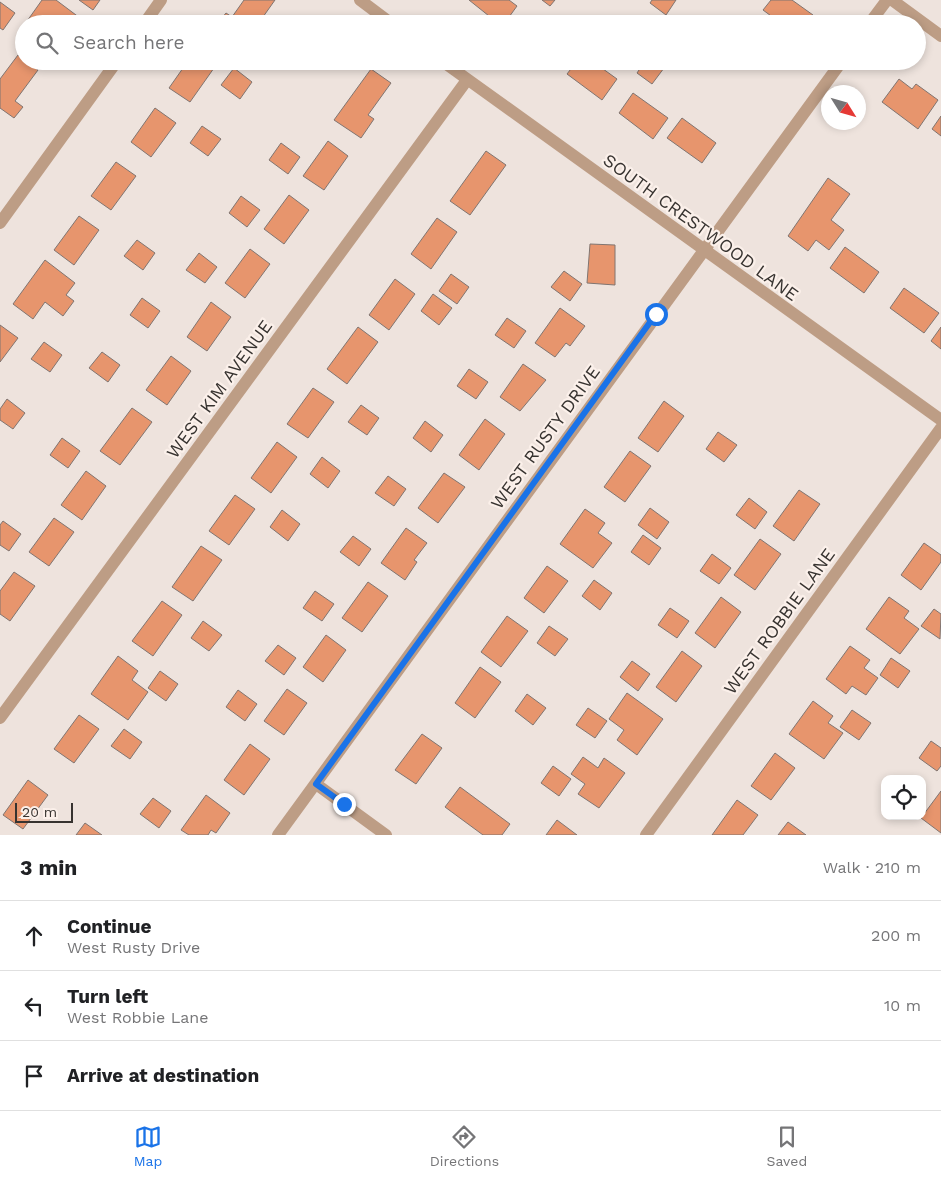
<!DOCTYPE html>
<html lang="en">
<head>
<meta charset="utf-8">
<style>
	:root { --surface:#fff; --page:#f2f2f2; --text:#202124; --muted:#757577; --line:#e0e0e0; --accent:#1a73e8 }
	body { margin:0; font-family:"Work Sans",sans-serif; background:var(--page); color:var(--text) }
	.controls { position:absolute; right:15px; bottom:15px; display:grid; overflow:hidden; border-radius:10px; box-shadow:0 2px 8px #0003 }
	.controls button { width:45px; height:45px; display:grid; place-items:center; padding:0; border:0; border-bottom:1px solid var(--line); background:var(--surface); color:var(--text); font:25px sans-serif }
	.compass { position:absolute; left:821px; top:85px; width:45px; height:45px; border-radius:50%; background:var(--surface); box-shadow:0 2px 8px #0003; rotate:127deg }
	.scale { position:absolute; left:15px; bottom:12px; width:58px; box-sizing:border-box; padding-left:5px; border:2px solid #373330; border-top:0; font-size:14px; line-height:18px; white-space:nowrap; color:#373330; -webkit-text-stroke:4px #fbf0ea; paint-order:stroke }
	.stop { position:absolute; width:15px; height:15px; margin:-11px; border:4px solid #1a73e8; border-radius:50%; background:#fff }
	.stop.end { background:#1a73e8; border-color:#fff; box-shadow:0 1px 5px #0008 }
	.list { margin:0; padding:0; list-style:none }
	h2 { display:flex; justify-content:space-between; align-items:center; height:65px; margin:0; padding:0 20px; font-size:21px }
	h2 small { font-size:16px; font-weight:400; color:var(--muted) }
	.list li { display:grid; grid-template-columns:32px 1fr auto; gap:15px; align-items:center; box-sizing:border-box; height:70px; padding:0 20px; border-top:1px solid var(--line) }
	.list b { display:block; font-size:19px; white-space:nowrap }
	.list p { margin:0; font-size:16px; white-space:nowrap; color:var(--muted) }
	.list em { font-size:16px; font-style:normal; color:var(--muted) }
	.icon { flex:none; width:28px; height:28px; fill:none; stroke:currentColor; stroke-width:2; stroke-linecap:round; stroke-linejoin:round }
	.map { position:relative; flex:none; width:941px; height:835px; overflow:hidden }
	.search { position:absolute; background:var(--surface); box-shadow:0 2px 8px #0003; left:15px; right:15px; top:15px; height:55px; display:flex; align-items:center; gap:12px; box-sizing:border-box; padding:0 18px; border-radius:28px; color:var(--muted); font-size:19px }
	.sheet { height:275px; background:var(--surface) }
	nav { display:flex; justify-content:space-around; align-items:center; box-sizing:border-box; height:70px; border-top:1px solid var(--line); background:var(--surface); font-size:14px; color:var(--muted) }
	nav a { display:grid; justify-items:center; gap:2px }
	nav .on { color:var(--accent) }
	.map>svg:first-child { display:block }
	.building { fill:#e7956d; stroke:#807571 }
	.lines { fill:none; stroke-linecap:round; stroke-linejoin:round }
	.minor { stroke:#bd9d85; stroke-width:12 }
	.route { stroke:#1a73e8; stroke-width:6 }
	.labels { text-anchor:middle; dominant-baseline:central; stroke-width:4.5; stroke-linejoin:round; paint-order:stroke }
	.street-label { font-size:18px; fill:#373330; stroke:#fbf0ea }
</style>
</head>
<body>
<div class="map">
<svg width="941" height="835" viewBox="0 0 941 835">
	<rect width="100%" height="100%" fill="#eee3dd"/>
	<path class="building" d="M42 0H56L84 21 82 24H25Z
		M79 0H100L93 10Z
		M244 0H275L258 24H217L226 13 232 17Z
		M469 0H509L517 6 504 24H499Z
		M542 0H555L550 6Z
		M652 0H676L666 15 650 3Z
		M771 0H792L813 15 806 24H782L763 10Z
		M0 2 15 13 3 30 0 28Z
		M534 17 544 24H529Z
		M18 55 38 70 15 101 23 107 14 118 0 108V79Z
		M188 61H205L214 68 190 102 169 88Z
		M577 61H592L617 79 602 100 567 74Z
		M645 61H656L664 68 652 84 637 73Z
		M234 68 252 82 240 99 221 85Z
		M371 69 391 83 368 115 374 119 361 138 334 120Z
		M899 79 912 89 916 84 938 100 918 129 882 102Z
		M633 93 668 118 653 139 619 113Z
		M155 108 176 123 151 157 131 142Z
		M941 116V136L932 129Z
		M682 118 716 143 702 163 667 138Z
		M202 126 221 139 208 156 190 143Z
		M328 141 348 156 324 190 303 176Z
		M281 143 300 157 288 174 269 160Z
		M486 151 506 165 470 215 450 201Z
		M116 162 136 176 111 210 91 196Z
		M828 178 850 194 831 220 844 230 829 250 816 240 808 251 788 236Z
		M289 195 309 210 284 244 264 229Z
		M241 196 260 210 247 227 229 213Z
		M79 216 99 230 74 265 54 250Z
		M437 218 457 232 431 269 411 254Z
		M137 240 155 253 143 270 124 256Z
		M590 244 615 245V285L587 283Z
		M845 247 879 272 864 293 830 268Z
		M250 249 270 264 245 298 225 283Z
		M199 253 217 267 205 283 186 270Z
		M45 260 75 283 66 295 74 301 63 316 45 302 33 319 13 304Z
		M564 271 582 284 570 301 551 287Z
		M451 274 469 287 457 304 439 291Z
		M395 279 415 294 389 330 369 315Z
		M904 288 939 313 924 333 890 308Z
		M433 294 452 308 439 325 421 311Z
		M142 298 160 311 148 328 130 315Z
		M211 302 231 317 207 351 187 337Z
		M560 308 585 326 570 346 566 343 555 357 535 343Z
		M507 318 526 331 514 348 495 335Z
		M0 325 18 338 0 362Z
		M358 327 378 342 347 384 327 369Z
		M941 327V349L931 341Z
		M44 342 62 355 50 372 31 359Z
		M102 352 120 365 108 382 89 368Z
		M171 356 191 371 167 405 146 390Z
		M523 364 546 380 520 411 500 397Z
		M469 369 488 382 476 399 457 386Z
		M313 388 334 402 308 438 287 424Z
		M7 399 25 413 13 429 0 420V409Z
		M664 401 684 416 658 452 638 438Z
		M361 405 379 418 367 435 348 422Z
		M132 408 152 422 120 465 100 451Z
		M485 419 505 434 479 470 459 455Z
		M425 421 443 435 431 452 413 438Z
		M718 432 737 445 724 462 706 449Z
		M62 438 80 451 68 468 50 455Z
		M277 442 297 457 271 493 251 478Z
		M630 451 651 466 625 502 604 487Z
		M322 457 340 471 328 488 310 474Z
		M86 471 106 486 82 520 61 505Z
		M444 473 465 487 438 523 418 508Z
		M388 476 406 489 394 506 375 493Z
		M799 490 820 504 794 541 773 526Z
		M235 495 255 509 229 545 209 531Z
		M749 498 767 512 755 529 736 515Z
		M650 508 669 522 657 539 638 525Z
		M585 509 605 523 598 533 612 543 593 568 560 544Z
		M282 510 300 524 288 541 270 527Z
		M54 518 74 532 49 566 29 552Z
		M3 521 21 534 9 551 0 545V525Z
		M406 528 427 543 414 560 417 562 405 580 381 563Z
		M643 535 661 548 649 565 631 552Z
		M353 536 371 549 359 566 340 552Z
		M760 539 781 554 755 590 734 575Z
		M924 543 941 555V562L921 590 901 575Z
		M201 546 222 560 193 601 172 587Z
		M712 554 731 568 719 584 700 571Z
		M547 566 568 581 544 613 524 598Z
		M14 572 35 586 10 621 0 614V591Z
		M594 580 612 593 600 610 582 596Z
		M368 582 388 596 362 632 342 618Z
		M315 591 334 604 322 621 303 608Z
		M721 597 741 612 715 648 695 633Z
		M889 597 909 611 904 618 919 629 900 654 866 629Z
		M162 601 182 615 153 656 132 641Z
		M670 608 689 621 677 638 658 625Z
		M934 609 941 614 940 639 921 626Z
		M507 616 528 631 501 667 481 652Z
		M203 621 222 635 209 651 191 638Z
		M549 626 568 639 555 656 537 643Z
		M326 635 346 650 323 682 303 667Z
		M278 645 296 658 284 675 265 661Z
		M850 646 870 660 864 668 878 678 866 695 852 686 846 694 826 679Z
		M682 651 702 666 676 702 656 687Z
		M118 656 138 671 132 680 148 692 128 720 91 694Z
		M891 658 910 671 898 688 880 675Z
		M632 661 650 674 638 691 620 677Z
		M480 667 501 682 475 718 455 703Z
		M160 671 178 684 166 701 148 688Z
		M287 689 307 703 284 735 264 721Z
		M238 690 257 704 245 721 226 707Z
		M627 693 663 719 637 755 617 740 624 730 609 719Z
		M527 694 546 708 533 725 515 711Z
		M813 701 833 716 828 723 843 733 824 759 789 734Z
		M588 708 607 721 595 738 576 725Z
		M852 710 871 723 859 740 840 727Z
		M79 715 99 729 74 763 54 749Z
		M124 729 142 742 130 759 111 746Z
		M422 734 442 748 416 784 395 770Z
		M931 741 941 748V766L937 771 919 758Z
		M250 744 270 759 244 795 224 780Z
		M775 753 795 768 771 800 751 786Z
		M583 757 598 768 604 758 625 773 599 808 578 794 585 784 571 774Z
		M553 766 571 779 559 796 541 783Z
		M28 780 48 795 23 829 3 815Z
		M460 787 510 824 502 835H483L445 807Z
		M941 791V833L921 818Z
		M206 795 230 813 216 833 211 830 208 835H189L181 830Z
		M153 798 171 811 159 828 140 814Z
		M737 800 758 815 743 835H712Z
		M557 820 577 835H546Z
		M788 822 806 835H778Z
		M85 823 102 835H76Z"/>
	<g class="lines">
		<path class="minor" d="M360 0 392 24
			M892 0 941 36
			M144 24 161 0
			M869 24 887 0
			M442 61 941 420
			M0 223 117 61
			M0 718 467 80
			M316 784 386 835
			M278 835 842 61
			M646 835 941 428"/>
	</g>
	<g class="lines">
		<path class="route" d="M344 804 316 784 656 314"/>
	</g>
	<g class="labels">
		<g class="street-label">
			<text transform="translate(701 227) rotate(36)">SOUTH CRESTWOOD LANE</text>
			<text transform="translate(219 389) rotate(-54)">WEST KIM AVENUE</text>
			<text transform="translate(545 437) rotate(-54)">WEST RUSTY DRIVE</text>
			<text transform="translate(779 621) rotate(-54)">WEST ROBBIE LANE</text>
		</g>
	</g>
</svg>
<div class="controls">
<button><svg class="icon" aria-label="locate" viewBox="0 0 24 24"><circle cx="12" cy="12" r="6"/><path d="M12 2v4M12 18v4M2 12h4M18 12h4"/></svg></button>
</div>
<svg class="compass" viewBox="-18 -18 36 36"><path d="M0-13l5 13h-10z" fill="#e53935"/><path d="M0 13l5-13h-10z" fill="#757577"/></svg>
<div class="scale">20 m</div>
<div class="stop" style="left:656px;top:314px"></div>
<div class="stop end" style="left:344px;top:804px"></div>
<div class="search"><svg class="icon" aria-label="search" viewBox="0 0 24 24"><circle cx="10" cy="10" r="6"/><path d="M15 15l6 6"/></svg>Search here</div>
</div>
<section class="sheet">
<h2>3 min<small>Walk · 210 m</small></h2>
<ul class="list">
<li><svg class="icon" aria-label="ahead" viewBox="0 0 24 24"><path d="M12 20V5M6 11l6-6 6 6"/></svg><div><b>Continue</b><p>West Rusty Drive</p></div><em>200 m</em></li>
<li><svg class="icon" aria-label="left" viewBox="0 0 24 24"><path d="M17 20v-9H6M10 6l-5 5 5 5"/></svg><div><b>Turn left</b><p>West Robbie Lane</p></div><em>10 m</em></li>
<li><svg class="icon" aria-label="arrive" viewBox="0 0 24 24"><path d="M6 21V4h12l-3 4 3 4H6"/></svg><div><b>Arrive at destination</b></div></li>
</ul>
</section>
<nav>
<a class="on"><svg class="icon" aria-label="map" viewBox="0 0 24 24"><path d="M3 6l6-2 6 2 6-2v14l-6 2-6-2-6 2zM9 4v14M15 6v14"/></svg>Map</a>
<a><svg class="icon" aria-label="directions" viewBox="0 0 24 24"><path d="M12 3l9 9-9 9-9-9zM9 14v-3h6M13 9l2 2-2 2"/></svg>Directions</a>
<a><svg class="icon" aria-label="saved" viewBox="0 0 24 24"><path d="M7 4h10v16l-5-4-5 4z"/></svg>Saved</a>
</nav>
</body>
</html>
